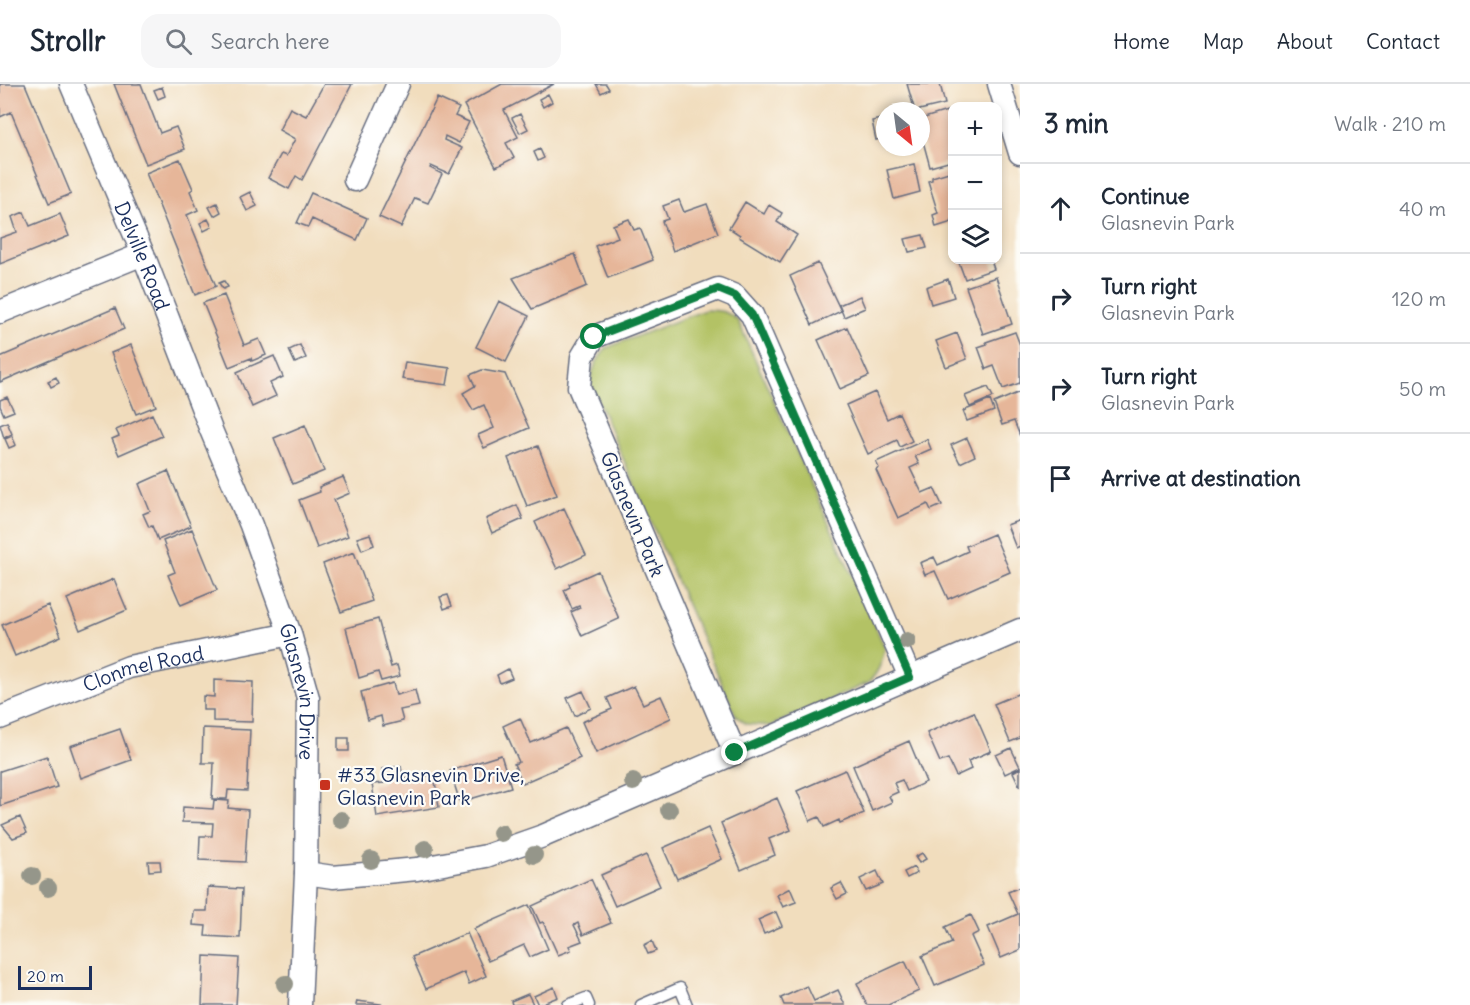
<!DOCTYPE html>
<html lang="en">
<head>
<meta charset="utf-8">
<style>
	:root { --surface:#fff; --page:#f6f6f7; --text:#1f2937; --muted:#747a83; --line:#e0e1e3 }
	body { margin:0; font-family:Delius,sans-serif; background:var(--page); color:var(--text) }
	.controls { position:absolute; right:18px; top:18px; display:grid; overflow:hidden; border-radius:12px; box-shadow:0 3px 9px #0003 }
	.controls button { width:54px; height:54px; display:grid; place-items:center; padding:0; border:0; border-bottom:2px solid var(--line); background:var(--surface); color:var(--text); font:30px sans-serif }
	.compass { position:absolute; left:876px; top:18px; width:54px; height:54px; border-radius:50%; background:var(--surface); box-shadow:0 3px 9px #0003; rotate:151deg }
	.scale { position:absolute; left:18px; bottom:15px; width:74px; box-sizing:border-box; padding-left:6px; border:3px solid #1b2f5e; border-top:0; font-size:16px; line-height:21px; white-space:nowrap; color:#1b2f5e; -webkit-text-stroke:4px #fdfcf7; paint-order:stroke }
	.stop { position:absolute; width:18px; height:18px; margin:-14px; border:4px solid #0b8043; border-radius:50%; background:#fff }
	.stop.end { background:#0b8043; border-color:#fff; box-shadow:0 2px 6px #0008 }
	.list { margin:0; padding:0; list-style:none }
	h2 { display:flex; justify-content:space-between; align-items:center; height:78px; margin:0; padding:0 24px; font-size:26px }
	h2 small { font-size:20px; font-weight:400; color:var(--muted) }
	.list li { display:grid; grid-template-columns:39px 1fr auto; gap:18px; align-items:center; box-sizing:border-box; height:90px; padding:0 24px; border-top:2px solid var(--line) }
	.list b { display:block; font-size:22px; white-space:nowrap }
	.list p { margin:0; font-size:20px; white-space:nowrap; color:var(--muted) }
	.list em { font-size:20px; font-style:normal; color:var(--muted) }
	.icon { flex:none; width:33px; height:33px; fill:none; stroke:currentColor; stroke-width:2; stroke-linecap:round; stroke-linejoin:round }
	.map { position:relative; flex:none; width:1020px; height:921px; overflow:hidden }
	header { display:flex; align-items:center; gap:36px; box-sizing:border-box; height:84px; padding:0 30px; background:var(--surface); border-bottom:2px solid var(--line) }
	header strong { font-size:28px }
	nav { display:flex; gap:33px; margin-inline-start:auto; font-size:21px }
	.search { width:420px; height:54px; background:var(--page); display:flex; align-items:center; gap:15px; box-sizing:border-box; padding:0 21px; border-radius:18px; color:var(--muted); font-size:22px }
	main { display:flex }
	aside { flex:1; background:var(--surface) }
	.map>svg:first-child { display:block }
	.green { fill:#b3c265; stroke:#677862; stroke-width:1.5 }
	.building { fill:#e6b699 }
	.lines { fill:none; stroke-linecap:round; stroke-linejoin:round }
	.lane-casing { stroke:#666c7f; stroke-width:13 }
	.street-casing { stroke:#666c7f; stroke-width:25 }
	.lane { stroke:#fff; stroke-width:10 }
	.street { stroke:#fff; stroke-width:22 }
	.tree { fill:#95968a }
	.route { stroke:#0b8043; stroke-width:8 }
	.poi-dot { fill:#c8321e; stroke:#fdfcf7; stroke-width:2 }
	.labels { text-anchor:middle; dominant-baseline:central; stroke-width:4.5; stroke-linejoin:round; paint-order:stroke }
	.street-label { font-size:20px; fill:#1b2f5e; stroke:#fdfcf7 }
	.poi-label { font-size:20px; fill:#1b2f5e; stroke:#fdfcf7; text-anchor:start }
</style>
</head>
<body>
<header>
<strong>Strollr</strong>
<div class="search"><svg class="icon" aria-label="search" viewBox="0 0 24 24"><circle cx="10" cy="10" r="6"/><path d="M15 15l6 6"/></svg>Search here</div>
<nav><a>Home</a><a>Map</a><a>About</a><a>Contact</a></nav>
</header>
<main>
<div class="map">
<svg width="1020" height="921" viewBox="0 0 1020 921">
	<rect width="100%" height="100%" fill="#fdfcf7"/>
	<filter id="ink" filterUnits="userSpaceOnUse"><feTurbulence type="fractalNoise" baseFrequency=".0167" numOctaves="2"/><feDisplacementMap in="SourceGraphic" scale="12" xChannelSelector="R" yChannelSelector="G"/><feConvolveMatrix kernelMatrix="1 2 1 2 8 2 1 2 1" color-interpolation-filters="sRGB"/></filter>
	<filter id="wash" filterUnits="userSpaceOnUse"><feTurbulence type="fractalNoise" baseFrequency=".008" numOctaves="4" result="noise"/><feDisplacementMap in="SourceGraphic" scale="24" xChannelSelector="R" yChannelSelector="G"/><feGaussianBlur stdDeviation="1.35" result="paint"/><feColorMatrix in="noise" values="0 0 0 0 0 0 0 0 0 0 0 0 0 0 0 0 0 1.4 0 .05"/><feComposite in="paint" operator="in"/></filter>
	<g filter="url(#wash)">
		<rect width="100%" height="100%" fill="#f1ddbd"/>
		<path class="green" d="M705 226C719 226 728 227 738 237L885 564C882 579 878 589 868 599L770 642 746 640 736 632 590 299C592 285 597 276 606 264Z"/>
		<g id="blocks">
			<path class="building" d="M0 0H25L71 110 49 119 11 28 0 33Z
				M114 0H141L160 49 176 43 185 65 146 80Z
				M324 0H352L302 96 296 92 289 105 268 94 281 70 286 72 295 55 279 46 290 24 306 32Z
				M502 0H554L504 26 518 53 506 59 514 74 496 83 464 21Z
				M596 0H606L609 5 601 9Z
				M907 0H940L945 20 915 27Z
				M162 3 165 12 158 15 154 6Z
				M548 10 552 18 543 23 539 15Z
				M437 14 459 24 455 32 469 38 459 59 445 52 444 56 462 64 449 90 431 82 430 84 442 90 428 119 415 114 401 143 379 133Z
				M947 27 952 47V77L930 83 921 50V35Z
				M520 30 528 45 520 49 512 34Z
				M885 34V54L876 56 872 37Z
				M540 65 544 74 538 77 534 68Z
				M180 75 193 105 190 107 198 126 187 131 216 202 195 211 146 89Z
				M914 80 920 108 894 115 887 86Z
				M952 87V138L936 143 933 131 938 129 928 97 932 96V93Z
				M250 108 257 122 247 127 240 113Z
				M311 109 367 134 357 156 312 135 308 143 297 139Z
				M679 116 684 128 707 120 718 149 673 167 662 137 668 135 663 122Z
				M745 118 764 130 769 121 782 129 777 138 797 151 780 178 739 153 740 151 729 144Z
				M217 119 221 128 214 132 209 123Z
				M24 128 30 142 60 130 69 152 0 180V154L17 148 12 133Z
				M208 135 212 143 204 147 200 139Z
				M629 135 634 146 640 144 653 176 608 194 595 162 618 153 613 141Z
				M923 151 927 164 909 168 905 155Z
				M575 170 587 202 532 225 513 194Z
				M958 176H991L994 185 965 195Z
				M818 179 841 227 812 241 790 192Z
				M996 193 1012 240 983 250 966 203Z
				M948 195 954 213 931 220 926 203Z
				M224 197 228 203 223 205 219 199Z
				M224 211 244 261 259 255 266 271 252 277 251 274 229 283 203 219Z
				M860 212 865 224 844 233 839 221Z
				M499 217 529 232 506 278 476 263Z
				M115 224 124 245 0 298V273Z
				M847 243 869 292 840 305 818 256Z
				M1015 248 1020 261V299L1003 305 994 282 986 285 978 263 987 260 986 258Z
				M957 249 967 275 946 283 936 257Z
				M131 261 156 322 136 330 111 269Z
				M300 261 306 274 295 279 289 266Z
				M274 272 283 293 270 299 276 312 252 323 237 288Z
				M405 278 450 284 447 301 402 295Z
				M482 286 505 290 529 344 484 364 478 351 494 344 484 321 473 326 463 309 475 302 470 291Z
				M56 293 59 299 51 303 48 297Z
				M988 303 993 313 970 323 965 312Z
				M875 308 887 335 899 329 912 357 900 363 897 356 868 370 846 321Z
				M1020 308V352L1014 337 1002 341 994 319Z
				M7 313 14 327 4 331 0 322V316Z
				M990 316 994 327 967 337 963 327Z
				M152 330 162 352 119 371 112 355 119 352 116 346Z
				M7 338 12 350 4 354 0 341Z
				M305 341 324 387 293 400 274 354Z
				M12 352 16 361 9 364 5 355Z
				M967 354 975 372 960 379 951 361Z
				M927 355 931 365 915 372 919 380 910 384 922 409 934 404 942 421 931 426 928 420 898 434 876 386 879 384 876 378Z
				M538 362 557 411 527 422 508 374Z
				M168 387 191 442 158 456 152 442 149 443 143 430 150 427 139 400Z
				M343 393 350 409 334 416 348 452 317 464 299 416 320 408 319 403Z
				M517 421 523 435 492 449 486 435Z
				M564 424 586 471 557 485 535 438Z
				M1020 436V462L1016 464 1007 441Z
				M192 445 217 506 181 521 168 491 175 488 163 457Z
				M370 450 374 461 362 466 357 454Z
				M994 450 1010 488 948 515 935 487 925 491 920 479 934 473 938 481 968 467 966 462Z
				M354 468 372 517 341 528 323 480Z
				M598 487 619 535 582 552 571 528 580 524 579 522 572 525 564 506 570 503 569 500Z
				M114 495 127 526 80 546 67 515Z
				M448 511 452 522 444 525 440 513Z
				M48 521 61 552 15 572 2 541Z
				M378 535 391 583 397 581 400 592 381 597 378 588 359 594 346 544Z
				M508 585 512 594 500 599 497 591Z
				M214 596 253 598 252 638 213 637V626H203V612L214 613Z
				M393 599 396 611 415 606 419 622 400 626 403 637 383 642 381 632 368 636 361 608Z
				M634 602 643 620 661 612 671 634 596 669 582 638 612 625 607 614Z
				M583 607 591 624 575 632 567 614Z
				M1020 609V654L1010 658 994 620Z
				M974 628 991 667 968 677 971 685 956 692 948 675 940 678 927 649Z
				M520 634 531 659 566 644 580 674 523 699 514 680 519 678 503 642Z
				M203 644 250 646 247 707 228 706 227 715H212L214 679H202Z
				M120 645 131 676 81 694 70 662Z
				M338 654H349V667H338Z
				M909 657 926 698 907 707 902 696 894 699 898 708 889 712 892 718 872 727 853 682Z
				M1011 664 1020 683 1005 690 996 671Z
				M501 671 511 703 460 718 450 687Z
				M47 672 57 703 0 722V687Z
				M401 682 403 695 434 691 439 723 377 733 372 700 384 699 382 685Z
				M1020 684V703L1013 688Z
				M845 686 864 729 840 739 839 736 824 743 819 733 810 737 797 707Z
				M777 714 791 746 769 755 775 771 741 786 721 739Z
				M214 716 229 717 228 724 248 726 245 778 199 776 200 752H212L213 739 182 738 183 723 213 725Z
				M20 733 27 749 13 754 2 741Z
				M708 744 722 775 677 795 663 764Z
				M922 769 926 775 919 779 915 773Z
				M646 771 660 802 615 822 601 791Z
				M148 777H160L161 786 149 787Z
				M914 783 917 789 907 794 904 788Z
				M877 787 883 800 866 807 860 795Z
				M591 795 611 839 583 851 578 839 574 841 582 857 569 862 571 866 558 871 543 838 540 839 532 822Z
				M841 799 847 810 837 815 831 804Z
				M208 803 242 805 240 854 205 852 206 842 193 841 194 827H207Z
				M1020 803V866L1001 874 988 843 1018 830 1008 808Z
				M790 804 796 818 783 823 777 811Z
				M529 821 548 865 530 873 524 861 488 877 474 845Z
				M776 828 782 842 764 850 758 836Z
				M971 831 979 848 971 852 984 881 935 902 922 872 952 859 945 843Z
				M467 849 486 892 469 900 464 888 426 905 412 873Z
				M652 857 656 867 648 870 644 861Z
				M204 872 239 874 236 921H202Z
				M905 877 919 907 888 921H867L857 899Z
				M807 902 814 917 838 906 845 921H784L781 914Z
				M554 903 558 913 538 921 534 912Z
				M528 910 533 920 512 921 511 917Z
				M357 917 381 920 380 921H356Z"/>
		</g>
	</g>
	<g filter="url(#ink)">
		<use href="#blocks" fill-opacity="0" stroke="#666c7f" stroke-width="1.5"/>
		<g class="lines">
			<g class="lane-casing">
				<path id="lane" d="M568 921 586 914 589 921
					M641 921 680 904 687 921"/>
			</g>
			<g class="street-casing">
				<g id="street">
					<path id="s1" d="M71 0 143 170 211 346 251 441 290 550 308 614 306 789 300 921"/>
					<path d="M999 0 1020 69"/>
					<path d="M355 96 398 0"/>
					<path d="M0 228 143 170"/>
					<path id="s2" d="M0 634 129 583 290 550"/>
					<path d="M735 669 579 303 582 273 594 253 718 205 735 212 752 231 910 593"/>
					<path d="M306 789 333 793 417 785 486 772 543 752 1020 546"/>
				</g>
			</g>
			<use href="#lane" class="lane"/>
			<use href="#street" class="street"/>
		</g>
		<g class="tree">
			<circle cx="907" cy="557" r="9"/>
			<circle cx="633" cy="698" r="9"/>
			<circle cx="669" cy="726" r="9"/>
			<circle cx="341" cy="736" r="9"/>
			<circle cx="501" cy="749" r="9"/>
			<circle cx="425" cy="765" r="9"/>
			<circle cx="534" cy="771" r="9"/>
			<circle cx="371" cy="776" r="9"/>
			<circle cx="32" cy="792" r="9"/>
			<circle cx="48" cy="804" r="9"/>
			<circle cx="285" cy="900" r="9"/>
		</g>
	</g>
	<g class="lines" filter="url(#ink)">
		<path class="route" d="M594 253 718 205 735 212 752 231 910 593 735 669"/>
	</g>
	<rect class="poi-dot" x="319" y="695" width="12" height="12" rx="3"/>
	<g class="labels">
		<g class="street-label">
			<text stroke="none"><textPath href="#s1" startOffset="186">Delville Road</textPath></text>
			<text transform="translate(633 430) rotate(67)">Glasnevin Park</text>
			<text stroke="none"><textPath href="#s2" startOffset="152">Clonmel Road</textPath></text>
			<text stroke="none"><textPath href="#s1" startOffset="651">Glasnevin Drive</textPath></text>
		</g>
		<g class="poi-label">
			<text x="337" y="690">#33 Glasnevin Drive,<tspan x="337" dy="23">Glasnevin Park</tspan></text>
		</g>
	</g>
</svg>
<div class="controls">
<button>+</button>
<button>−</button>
<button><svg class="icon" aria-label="layers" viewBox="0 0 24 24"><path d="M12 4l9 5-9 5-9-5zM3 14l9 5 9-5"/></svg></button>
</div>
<svg class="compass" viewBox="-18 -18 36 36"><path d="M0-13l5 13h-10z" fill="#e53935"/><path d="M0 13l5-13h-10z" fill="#747a83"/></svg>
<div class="scale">20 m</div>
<div class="stop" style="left:594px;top:253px"></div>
<div class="stop end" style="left:735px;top:669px"></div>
</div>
<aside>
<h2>3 min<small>Walk · 210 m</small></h2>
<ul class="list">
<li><svg class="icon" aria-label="ahead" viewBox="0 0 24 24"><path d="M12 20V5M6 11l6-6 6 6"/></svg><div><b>Continue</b><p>Glasnevin Park</p></div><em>40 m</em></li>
<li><svg class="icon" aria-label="right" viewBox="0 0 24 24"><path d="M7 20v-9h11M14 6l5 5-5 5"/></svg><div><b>Turn right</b><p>Glasnevin Park</p></div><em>120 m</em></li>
<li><svg class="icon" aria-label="right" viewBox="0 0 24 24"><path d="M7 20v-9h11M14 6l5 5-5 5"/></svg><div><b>Turn right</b><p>Glasnevin Park</p></div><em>50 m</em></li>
<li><svg class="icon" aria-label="arrive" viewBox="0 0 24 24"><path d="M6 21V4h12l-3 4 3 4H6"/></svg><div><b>Arrive at destination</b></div></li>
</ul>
</aside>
</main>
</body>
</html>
